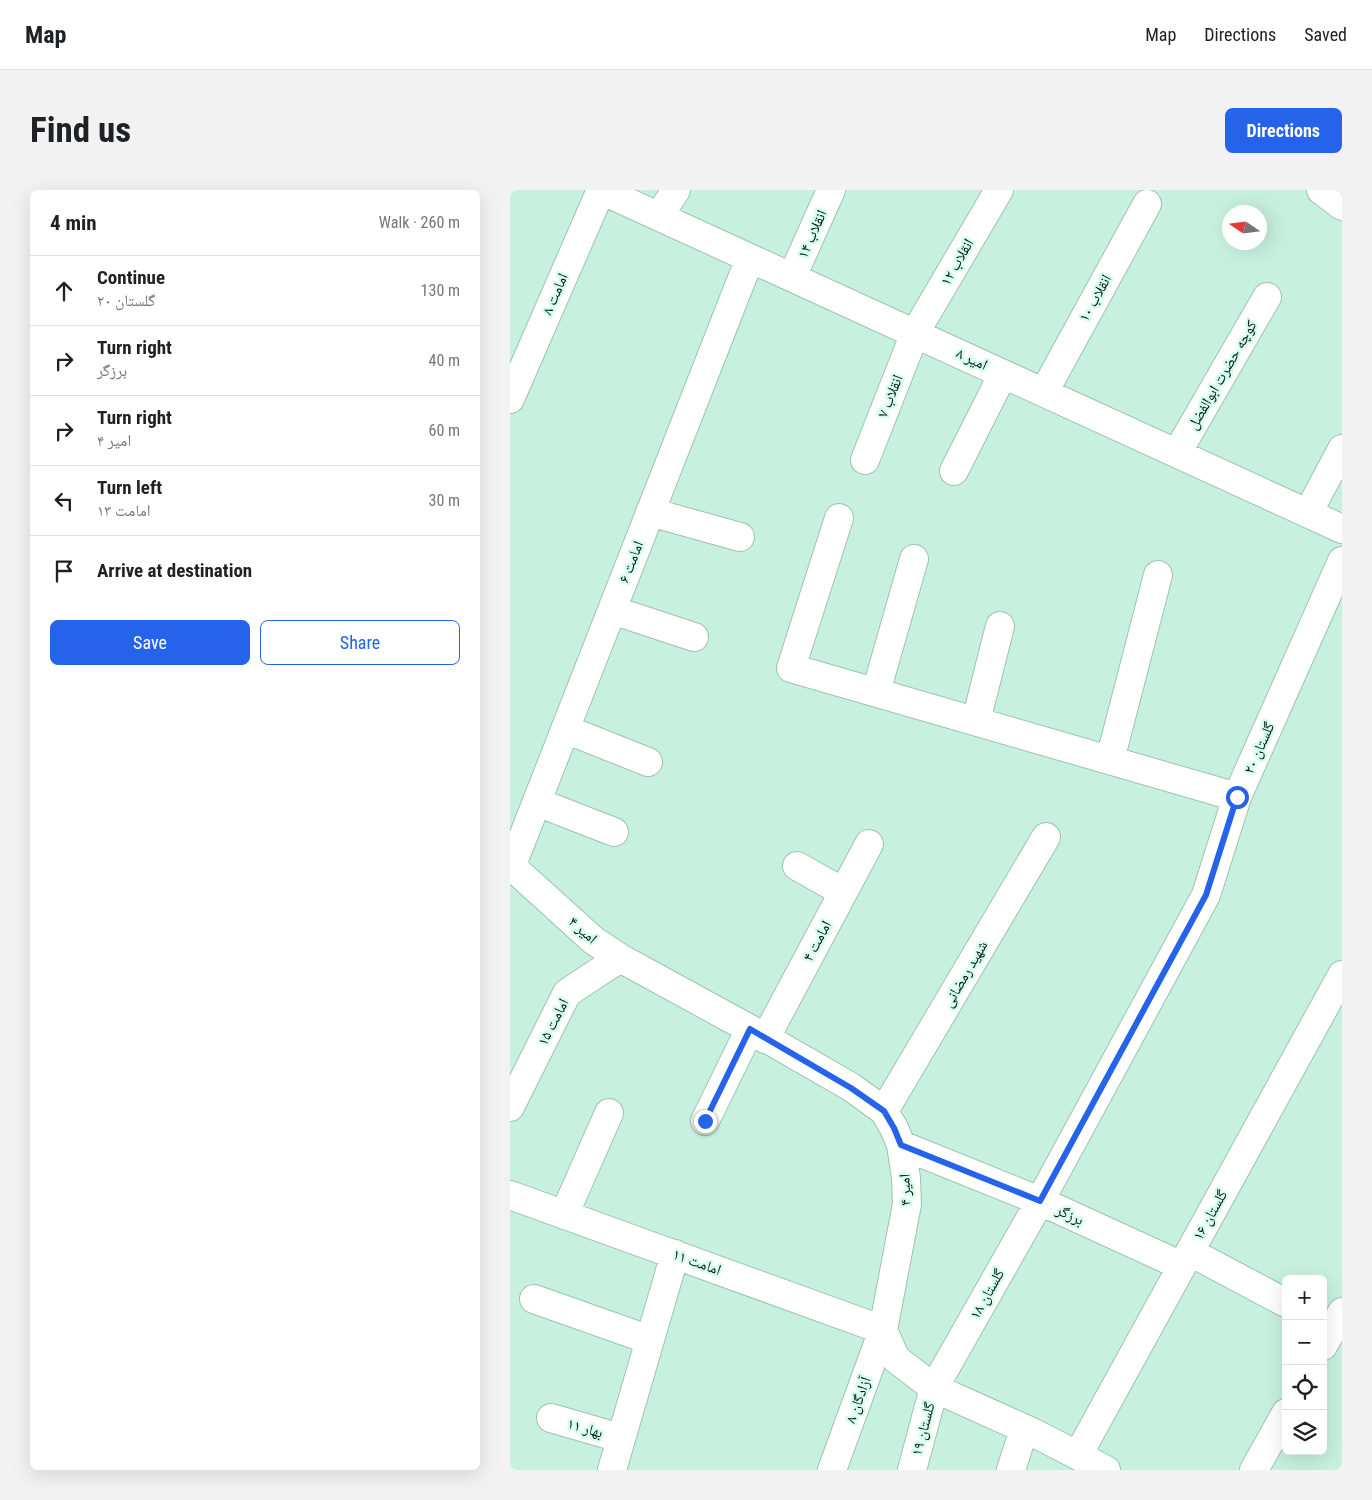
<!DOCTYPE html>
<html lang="en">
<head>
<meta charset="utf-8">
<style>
	:root { --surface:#fff; --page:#f2f2f2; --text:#202124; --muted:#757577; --line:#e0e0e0; --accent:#2563eb }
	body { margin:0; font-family:"Roboto Condensed","Noto Naskh Arabic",sans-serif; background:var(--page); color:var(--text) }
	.controls { position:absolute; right:15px; bottom:15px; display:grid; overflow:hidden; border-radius:8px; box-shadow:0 5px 20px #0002 }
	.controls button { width:45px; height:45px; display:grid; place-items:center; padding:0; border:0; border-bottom:1px solid var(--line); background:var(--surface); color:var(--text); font:25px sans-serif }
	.compass { position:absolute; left:712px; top:15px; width:45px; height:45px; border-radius:50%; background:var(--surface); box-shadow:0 5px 20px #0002; rotate:283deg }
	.stop { position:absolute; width:15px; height:15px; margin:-11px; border:4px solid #2563eb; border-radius:50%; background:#fff }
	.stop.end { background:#2563eb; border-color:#fff; box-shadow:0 1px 5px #0008 }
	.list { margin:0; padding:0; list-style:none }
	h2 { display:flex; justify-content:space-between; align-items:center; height:65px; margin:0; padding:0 20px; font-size:21px }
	h2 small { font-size:16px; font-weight:400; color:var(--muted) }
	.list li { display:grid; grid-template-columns:32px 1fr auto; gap:15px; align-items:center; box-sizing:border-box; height:70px; padding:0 20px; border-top:1px solid var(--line) }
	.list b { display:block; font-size:19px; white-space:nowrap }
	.list p { margin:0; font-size:16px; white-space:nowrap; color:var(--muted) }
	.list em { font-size:16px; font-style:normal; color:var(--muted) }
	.actions { display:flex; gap:10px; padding:15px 20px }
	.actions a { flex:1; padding:11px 0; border:1px solid var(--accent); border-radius:8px; text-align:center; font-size:18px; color:var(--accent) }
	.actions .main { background:var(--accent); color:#fff }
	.icon { flex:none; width:28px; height:28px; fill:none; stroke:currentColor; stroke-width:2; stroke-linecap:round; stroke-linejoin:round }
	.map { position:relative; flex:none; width:832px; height:1280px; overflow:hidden; border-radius:8px }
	header { display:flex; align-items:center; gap:30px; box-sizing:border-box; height:70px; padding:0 25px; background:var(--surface); border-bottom:1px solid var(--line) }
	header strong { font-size:24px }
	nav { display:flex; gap:28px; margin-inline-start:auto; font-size:18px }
	.intro { display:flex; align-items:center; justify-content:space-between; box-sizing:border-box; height:120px; padding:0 30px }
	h1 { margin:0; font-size:35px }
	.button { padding:12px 22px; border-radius:8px; background:var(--accent); color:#fff; font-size:18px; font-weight:700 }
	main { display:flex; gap:30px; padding:0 30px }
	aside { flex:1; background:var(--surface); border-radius:8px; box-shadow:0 5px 20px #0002 }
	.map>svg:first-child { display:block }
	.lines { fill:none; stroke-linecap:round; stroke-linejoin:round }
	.minor-casing { stroke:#9cc3b3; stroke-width:30 }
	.minor { stroke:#fff; stroke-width:28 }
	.route { stroke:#2563eb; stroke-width:6 }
	.labels { text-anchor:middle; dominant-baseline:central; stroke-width:5; stroke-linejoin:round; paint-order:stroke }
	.street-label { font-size:15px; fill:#091813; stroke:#d5feec }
</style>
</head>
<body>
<header>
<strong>Map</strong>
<nav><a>Map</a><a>Directions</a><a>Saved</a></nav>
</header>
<div class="intro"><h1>Find us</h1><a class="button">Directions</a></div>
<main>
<aside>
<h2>4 min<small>Walk · 260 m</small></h2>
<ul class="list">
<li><svg class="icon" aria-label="ahead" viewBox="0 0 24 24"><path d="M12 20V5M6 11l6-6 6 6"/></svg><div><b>Continue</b><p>گلستان ۲۰</p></div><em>130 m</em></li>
<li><svg class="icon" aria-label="right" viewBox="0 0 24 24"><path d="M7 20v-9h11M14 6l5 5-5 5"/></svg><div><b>Turn right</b><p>برزگر</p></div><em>40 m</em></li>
<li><svg class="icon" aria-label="right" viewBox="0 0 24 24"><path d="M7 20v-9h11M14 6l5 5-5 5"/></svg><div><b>Turn right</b><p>امیر ۴</p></div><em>60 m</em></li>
<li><svg class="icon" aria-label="left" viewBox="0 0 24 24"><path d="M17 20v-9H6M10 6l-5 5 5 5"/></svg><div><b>Turn left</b><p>امامت ۱۳</p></div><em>30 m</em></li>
<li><svg class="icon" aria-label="arrive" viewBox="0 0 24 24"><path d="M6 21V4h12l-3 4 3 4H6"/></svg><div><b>Arrive at destination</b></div></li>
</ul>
<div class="actions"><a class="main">Save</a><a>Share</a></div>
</aside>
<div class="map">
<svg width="832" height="1280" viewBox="0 0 832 1280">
	<rect width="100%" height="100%" fill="#c8f0df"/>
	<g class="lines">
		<g class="minor-casing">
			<path id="minor" d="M91 0 832 339
				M811 0 832 16
				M149 26 166 0
				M282 87 321 0
				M534 202 637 14
				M0 209 91 0
				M667 263 757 107
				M355 270 405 143 489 0
				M444 281 493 184
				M140 322 230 347
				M798 323 832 259
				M329 328 281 478 727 607
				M102 420 184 447
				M366 502 404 369
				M466 531 490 436
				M55 539 138 572
				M600 570 648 385
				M27 612 104 642
				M0 675 83 750 110 768 240 839 341 897 374 921 384 938 391 955 396 988 397 1014 373 1140 386 1169 424 1198 524 1243 596 1280
				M287 676 333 702
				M0 680 240 68
				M255 849 359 654
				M0 917 57 803 110 768
				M374 921 536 647
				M195 931 240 839
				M391 955 530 1011 672 1076
				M0 1005 373 1140 322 1280
				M54 1025 99 923
				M680 1062 776 1113
				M24 1109 140 1150
				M813 1156 832 1122
				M41 1228 110 1248
				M568 1265 832 785
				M102 1280 165 1064
				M402 1280 424 1198 530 1011 696 705 727 607 832 371
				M501 1280 514 1239
				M744 1280 776 1223"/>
		</g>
		<use href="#minor" class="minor"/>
	</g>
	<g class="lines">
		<path class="route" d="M195 931 240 839 341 898 374 921 384 938 391 955 530 1011 696 705 727 607"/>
	</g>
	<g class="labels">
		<g class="street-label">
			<text transform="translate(302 44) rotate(-66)">انقلاب ۱۴</text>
			<text transform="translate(447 72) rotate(-60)">انقلاب ۱۲</text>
			<text transform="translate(45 104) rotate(-67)">امامت ۸</text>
			<text transform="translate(585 108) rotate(-61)">انقلاب ۱۰</text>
			<text transform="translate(462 169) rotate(25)">امیر ۸</text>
			<text transform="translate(712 185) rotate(-60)">کوچه حضرت ابوالفضل</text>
			<text transform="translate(380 206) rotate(-68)">انقلاب ۷</text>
			<text transform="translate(121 372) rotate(-69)">امامت ۶</text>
			<text transform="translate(749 558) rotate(-66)">گلستان ۲۰</text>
			<text transform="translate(73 740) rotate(41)">امیر ۴</text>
			<text transform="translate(307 751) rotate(-62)">امامت ۴</text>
			<text transform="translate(455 784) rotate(-60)">شهید رمضانی</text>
			<text transform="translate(43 832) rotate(-63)">امامت ۱۵</text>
			<text transform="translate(395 1000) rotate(-92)">امیر ۴</text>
			<text transform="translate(560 1025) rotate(25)">برزگر</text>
			<text transform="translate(700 1025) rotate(-61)">گلستان ۱۶</text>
			<text transform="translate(187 1072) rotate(20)">امامت ۱۱</text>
			<text transform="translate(477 1104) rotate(-61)">گلستان ۱۸</text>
			<text transform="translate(348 1210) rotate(-70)">آزادگان ۸</text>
			<text transform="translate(75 1238) rotate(16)">بهار ۱۱</text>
			<text transform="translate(413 1239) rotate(-75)">گلستان ۱۹</text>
		</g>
	</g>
</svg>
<div class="controls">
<button>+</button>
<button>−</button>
<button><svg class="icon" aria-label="locate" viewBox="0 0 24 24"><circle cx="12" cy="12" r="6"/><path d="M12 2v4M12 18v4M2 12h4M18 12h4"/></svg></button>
<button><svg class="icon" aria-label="layers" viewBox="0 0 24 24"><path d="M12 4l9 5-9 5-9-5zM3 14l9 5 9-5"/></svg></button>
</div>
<svg class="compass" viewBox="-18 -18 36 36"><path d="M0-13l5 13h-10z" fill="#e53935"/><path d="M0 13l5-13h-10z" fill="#757577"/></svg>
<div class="stop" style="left:727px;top:607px"></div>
<div class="stop end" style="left:195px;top:931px"></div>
</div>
</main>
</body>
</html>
